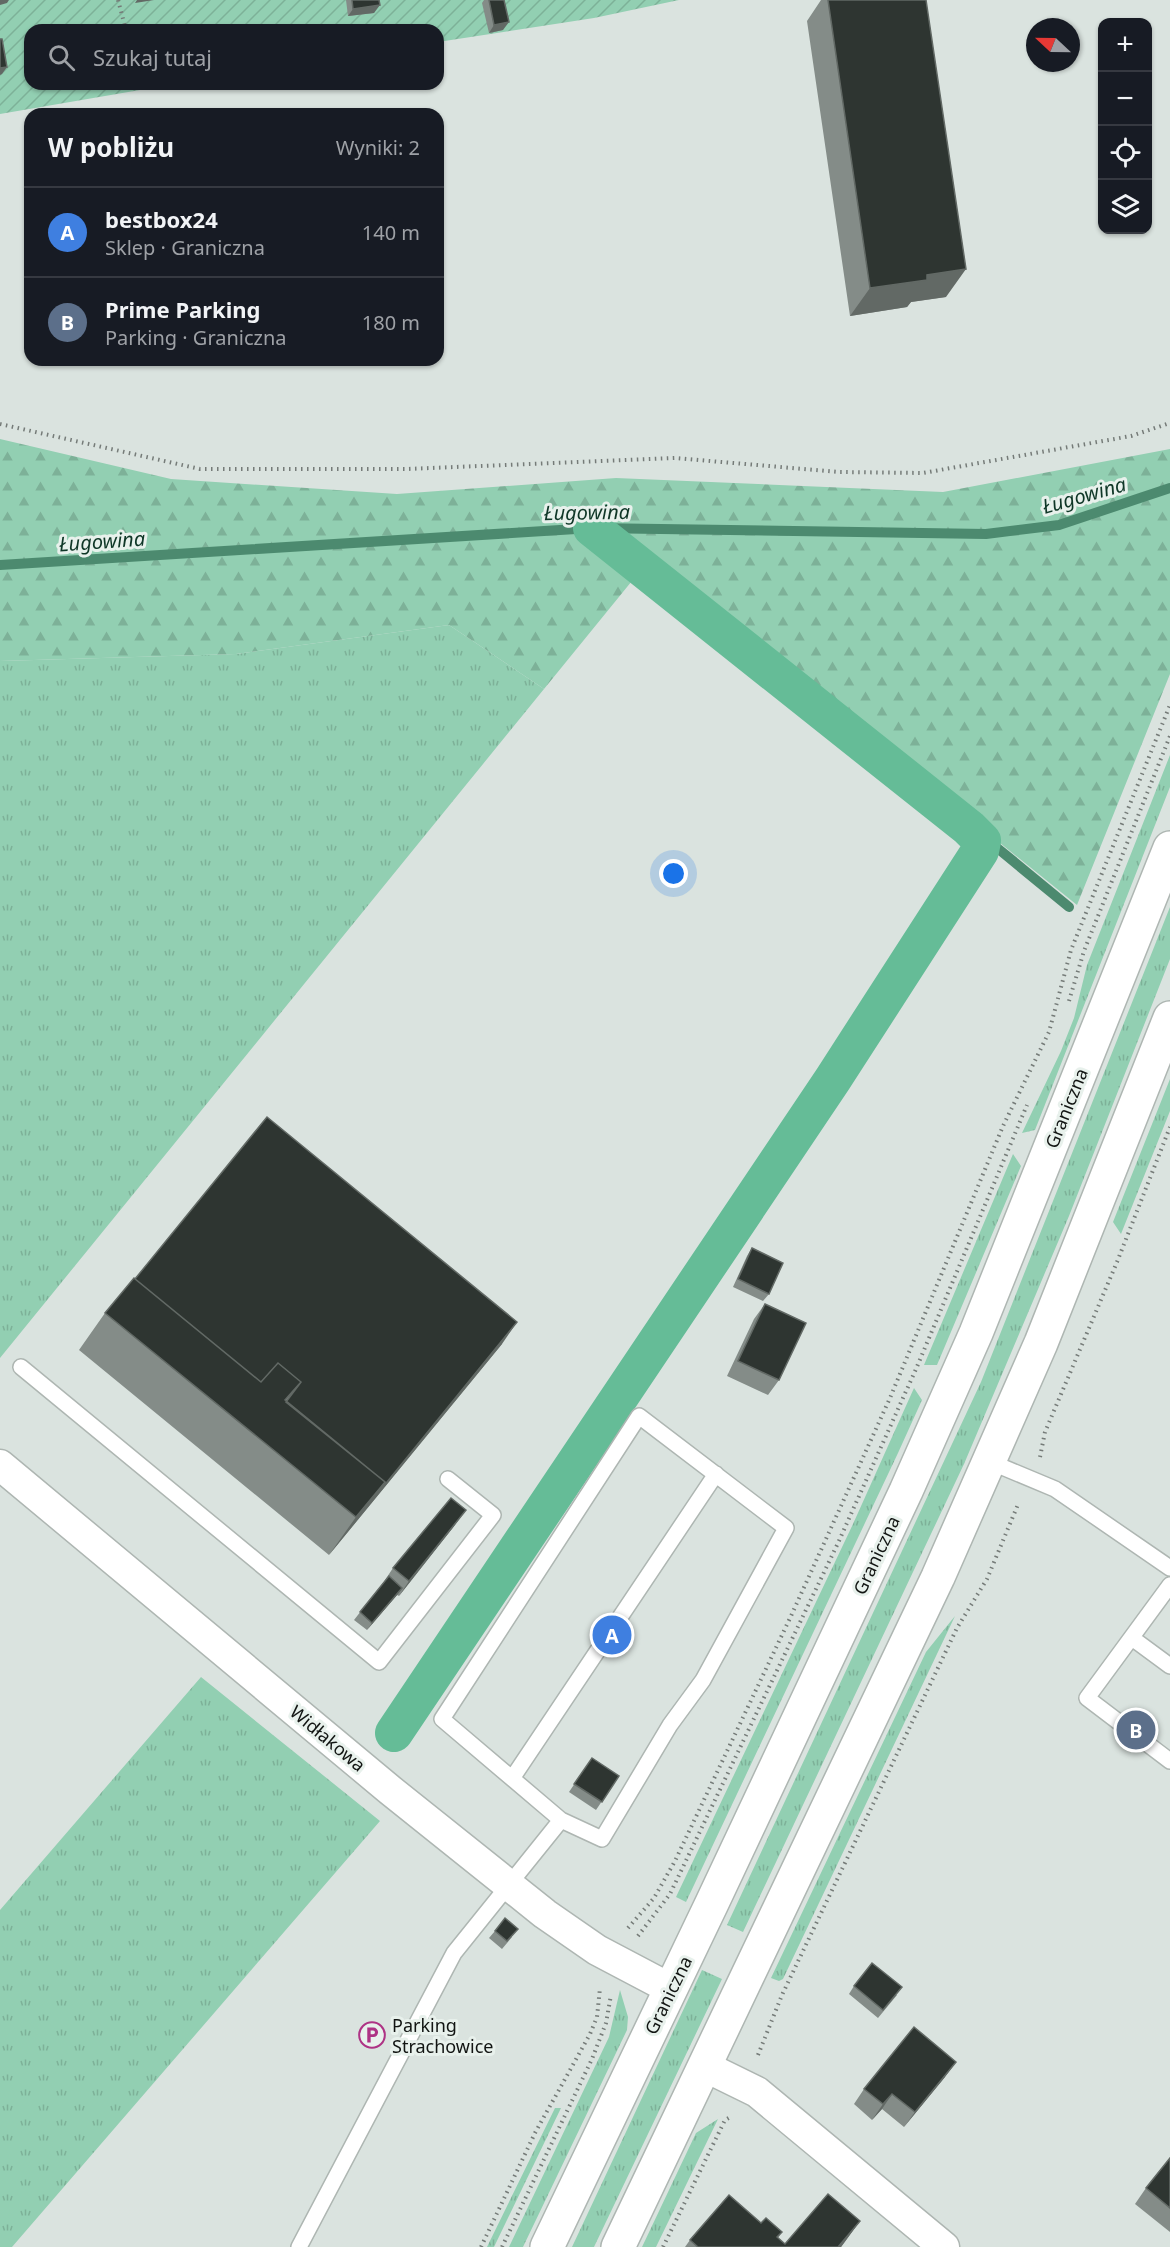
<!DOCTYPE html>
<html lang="pl">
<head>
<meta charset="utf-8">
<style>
	:root { --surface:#171b24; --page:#242831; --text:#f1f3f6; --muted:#9ea1a6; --line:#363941; --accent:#d39dc3 }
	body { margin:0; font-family:"Noto Sans",sans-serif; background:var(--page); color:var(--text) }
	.controls { position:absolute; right:18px; top:18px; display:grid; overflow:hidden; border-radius:12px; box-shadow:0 2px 4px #0004 }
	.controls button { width:54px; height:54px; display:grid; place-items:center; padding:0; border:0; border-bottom:2px solid var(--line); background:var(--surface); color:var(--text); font:30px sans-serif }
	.compass { position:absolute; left:1026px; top:18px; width:54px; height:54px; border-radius:50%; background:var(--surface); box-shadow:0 2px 4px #0004; rotate:292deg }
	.you { position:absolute; left:674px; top:874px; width:21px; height:21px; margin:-15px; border:4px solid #fff; border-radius:50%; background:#1a73e8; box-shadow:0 0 0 9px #1a73e833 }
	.badge { display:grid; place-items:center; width:39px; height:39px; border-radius:50%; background:var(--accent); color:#fff; font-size:20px; font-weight:700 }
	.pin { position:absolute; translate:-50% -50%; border:3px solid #fff; box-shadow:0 2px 6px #0006 }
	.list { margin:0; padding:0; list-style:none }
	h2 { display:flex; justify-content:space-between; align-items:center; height:78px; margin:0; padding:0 24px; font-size:26px }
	h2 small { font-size:20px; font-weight:400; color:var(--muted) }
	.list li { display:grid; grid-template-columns:39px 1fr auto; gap:18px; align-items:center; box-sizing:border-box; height:90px; padding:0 24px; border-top:2px solid var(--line) }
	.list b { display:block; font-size:22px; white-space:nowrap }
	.list p { margin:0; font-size:20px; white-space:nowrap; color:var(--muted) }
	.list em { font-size:20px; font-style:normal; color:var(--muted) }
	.icon { flex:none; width:33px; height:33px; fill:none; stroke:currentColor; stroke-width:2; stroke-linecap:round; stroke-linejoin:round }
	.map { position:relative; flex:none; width:1170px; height:2247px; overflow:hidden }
	.search { position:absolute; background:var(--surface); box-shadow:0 2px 4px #0004; left:24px; top:24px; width:420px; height:66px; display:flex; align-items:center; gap:15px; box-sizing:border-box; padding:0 21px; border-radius:18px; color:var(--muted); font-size:22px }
	.panel { position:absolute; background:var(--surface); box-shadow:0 2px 4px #0004; left:24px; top:108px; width:420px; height:258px; border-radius:18px }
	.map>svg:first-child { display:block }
	.grass { fill:url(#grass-tufts) }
	.forest { fill:url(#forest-firs) }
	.garden { fill:url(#garden-furrows) }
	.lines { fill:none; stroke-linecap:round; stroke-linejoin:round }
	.stream { stroke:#4c8a6f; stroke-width:10 }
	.canal { stroke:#65bc97; stroke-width:38 }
	.service-casing { stroke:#aeb6b2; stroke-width:18 }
	.minor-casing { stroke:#aeb6b2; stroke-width:33 }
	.secondary-casing { stroke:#aeb6b2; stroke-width:36 }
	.path { stroke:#757b78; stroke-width:4; stroke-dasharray:1.5 4.5; stroke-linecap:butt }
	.service { stroke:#fff; stroke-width:15 }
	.minor { stroke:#fff; stroke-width:30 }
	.secondary { stroke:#fff; stroke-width:33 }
	.wall { fill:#848c88 }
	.shaded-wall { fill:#626965 }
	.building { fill:#2e3531; stroke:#626965; stroke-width:1.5 }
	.labels { text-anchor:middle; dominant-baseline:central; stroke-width:6; stroke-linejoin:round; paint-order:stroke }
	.street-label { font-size:18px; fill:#121513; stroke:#e8f1ec }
	.poi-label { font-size:18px; fill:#121513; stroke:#e8f1ec; text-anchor:start }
	.water-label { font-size:20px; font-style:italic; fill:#0f3727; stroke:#e8f1ec }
</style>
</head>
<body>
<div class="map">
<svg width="1170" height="2247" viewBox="0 0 1170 2247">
	<defs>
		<pattern id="grass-tufts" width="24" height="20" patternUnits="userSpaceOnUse" patternTransform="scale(1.5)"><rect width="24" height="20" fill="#92cfb2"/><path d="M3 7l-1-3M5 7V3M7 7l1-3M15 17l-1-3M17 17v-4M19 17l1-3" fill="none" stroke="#7db198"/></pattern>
		<pattern id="forest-firs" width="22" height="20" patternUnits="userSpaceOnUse" patternTransform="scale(1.5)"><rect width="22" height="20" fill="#92cfb2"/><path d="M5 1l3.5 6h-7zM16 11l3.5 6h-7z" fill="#7db198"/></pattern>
		<pattern id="garden-furrows" width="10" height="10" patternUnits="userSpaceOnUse" patternTransform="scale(1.5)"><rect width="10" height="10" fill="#92cfb2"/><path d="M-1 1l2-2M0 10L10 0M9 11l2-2" fill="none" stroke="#7db198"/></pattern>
	</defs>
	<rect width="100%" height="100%" fill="#dae3df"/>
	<path class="grass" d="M449 625 544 689 0 1358V661L236 654Z
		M1170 755V787L1035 1130 1022 1133 1061 1051 1074 1018 1087 965Z
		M1170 907V959L1069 1216 964 1464 743 1932 727 1925 981 1382Z
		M1170 1079V1111L1121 1234 1113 1222Z
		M1013 1154 1021 1166 937 1365H924Z
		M914 1388 922 1400 898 1453 686 1902 676 1897 853 1524Z
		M955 1616 783 1979 779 1981 771 1978 926 1652Z
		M201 1677 380 1821 12 2247H0V1910Z
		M702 1970 722 1979 594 2247H572Z
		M620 1990 628 2017 627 2030 523 2247H509L609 2037Z
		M555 2108H561L494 2247H487Z
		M718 2119 656 2247H642L696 2133Z"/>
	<path class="forest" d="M0 439 171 479 397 494 616 478 943 492 1170 449V674L1077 905 649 560 544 689 449 625 236 654 0 661Z"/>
	<path class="garden" d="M0 0H679L594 18 438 42V30H30V84H175L0 114Z"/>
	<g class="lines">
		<path class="stream" d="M0 565 592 528 986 534 1059 525 1170 488
			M982 841 996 847 1069 907"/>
		<path class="canal" d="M394 1733 833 1079 980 851 982 841 969 828 592 528"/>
		<g class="service-casing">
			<path id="service" d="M21 1367 379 1662 493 1515 448 1479
				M639 1416 786 1528 703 1680 670 1725 602 1839 561 1820 442 1719Z
				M988 1461 1055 1489 1170 1568
				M1170 1585 1087 1698 1170 1761
				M1132 1638 1170 1666
				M513 1777 716 1474
				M299 2247 454 1953 561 1820"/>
		</g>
		<g class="minor-casing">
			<path id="minor" d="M0 1465 390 1790 545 1914 597 1950 671 1989
				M704 2066 757 2092 944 2247"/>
		</g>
		<g class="secondary-casing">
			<path id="secondary" d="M547 2247 712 1903 906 1491 976 1333 1170 848
				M618 2247 938 1577 1041 1343 1170 1018"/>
		</g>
		<path class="path" d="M118 0 126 30
			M0 424 200 469H406L675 458 839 472 923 473 1131 436 1170 423
			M1069 1001 1084 951 1170 736
			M1040 1457 1045 1432 1117 1262 1170 1127
			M628 1928 654 1898 675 1861 791 1616 890 1398 1003 1126 1049 1032 1071 950 1170 705
			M638 1936 670 1894 838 1543 916 1369 1027 1105
			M758 2055 782 1995 957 1628 987 1579 1019 1502
			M481 2247 535 2133 590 2034 597 2017 600 1988
			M502 2247 592 2059 606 2023 611 1995
			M663 2247 725 2120 732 2116"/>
		<use href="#service" class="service"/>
		<use href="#minor" class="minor"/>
		<use href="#secondary" class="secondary"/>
	</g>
	<path class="wall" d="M346 0H379L374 13 348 16Z
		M484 0H504L503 30 489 33 482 3Z
		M821 0H926L946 297 911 302 907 307 850 316 807 21Z
		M752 1248 769 1294 763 1301 733 1287 747 1256Z
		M135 1279 502 1344 329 1555 79 1350 105 1313Z
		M765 1304 779 1380 768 1395 727 1376 754 1319Z
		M455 1525 399 1596 397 1595 367 1630 354 1620 383 1583 393 1568Z
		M592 1758 619 1776 596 1810 569 1792Z
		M495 1931 512 1937 502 1949 489 1938Z
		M854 1986 897 1995 878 2018 849 1994Z
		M945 2077 904 2127 882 2109 872 2120 854 2104 864 2089Z
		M1170 2158V2232L1135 2204 1146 2188Z
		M860 2221 841 2247H685L690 2240 761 2223 782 2232 778 2238 785 2244Z"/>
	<path class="shaded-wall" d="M0 0H9L7 3 0 5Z
		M137 0H154L135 3Z
		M380 5 374 13 348 16 353 9Z
		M509 22 503 30 489 33 494 25Z
		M7 67 2 74 0 75V68Z
		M966 269 946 297 911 302 907 307 850 316 870 288 927 275Z
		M517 1322 502 1344 329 1555 356 1517Z
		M466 1510 455 1525 399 1596 409 1581Z
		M402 1588 397 1595 367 1630 372 1623Z
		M956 2062 945 2077 904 2127 915 2112Z
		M892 2094 882 2109 872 2120 883 2104Z
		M860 2221 844 2243 841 2247H838Z"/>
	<path class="building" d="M352 0H379L380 5 353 9Z
		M489 0H504L509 22 494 25Z
		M828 0H926L966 269 927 275V280L870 288Z
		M0 39H2L7 67 0 68Z
		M267 1117 517 1322 374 1498 385 1482 286 1402 301 1382 278 1363 261 1382 135 1279Z
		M752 1248 783 1263 769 1294 738 1279Z
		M134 1278 261 1382 278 1363 301 1382 285 1400 385 1482 356 1517 105 1313Z
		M765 1304 806 1323 779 1380 738 1361Z
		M451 1498 466 1510 409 1581 393 1568Z
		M389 1576 402 1588 372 1623 360 1612Z
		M592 1758 619 1776 602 1802 574 1784Z
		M505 1918 518 1929 507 1941 495 1931Z
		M872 1963 902 1987 883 2010 854 1986Z
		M914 2027 956 2062 915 2112 892 2094 883 2104 864 2089Z
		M1170 2158V2208L1146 2188Z
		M828 2194 860 2221 838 2247H698L690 2240 729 2195 761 2223 766 2218 782 2232 777 2237 785 2244Z"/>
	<defs>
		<g id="parking-ring" transform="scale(1.35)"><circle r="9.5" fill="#e8f1ec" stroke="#ae3385" stroke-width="1.5"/><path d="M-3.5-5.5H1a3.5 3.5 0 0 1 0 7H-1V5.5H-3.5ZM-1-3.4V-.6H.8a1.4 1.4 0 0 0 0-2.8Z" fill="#ae3385"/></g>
	</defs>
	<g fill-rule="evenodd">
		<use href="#parking-ring" x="372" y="2035"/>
	</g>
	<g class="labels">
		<g class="street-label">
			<text transform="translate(1066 1108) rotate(-68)">Graniczna</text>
			<text transform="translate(876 1555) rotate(-65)">Graniczna</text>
			<text transform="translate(328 1738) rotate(40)">Widłakowa</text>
			<text transform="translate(668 1995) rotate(-64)">Graniczna</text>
		</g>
		<g class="poi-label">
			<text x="392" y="2025">Parking<tspan x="392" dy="21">Strachowice</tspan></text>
		</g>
		<g class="water-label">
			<text transform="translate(1084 495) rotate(-16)">Ługowina</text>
			<text transform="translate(587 512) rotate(-1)">Ługowina</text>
			<text transform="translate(102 541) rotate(-4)">Ługowina</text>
		</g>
	</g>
</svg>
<div class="controls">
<button>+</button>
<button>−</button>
<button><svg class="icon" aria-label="locate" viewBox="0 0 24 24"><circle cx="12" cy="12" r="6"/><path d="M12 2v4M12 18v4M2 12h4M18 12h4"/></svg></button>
<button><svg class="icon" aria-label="layers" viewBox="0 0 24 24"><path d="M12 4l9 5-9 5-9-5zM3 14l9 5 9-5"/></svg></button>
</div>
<svg class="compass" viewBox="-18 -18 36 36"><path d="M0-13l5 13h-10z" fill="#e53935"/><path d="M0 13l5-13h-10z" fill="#9ea1a6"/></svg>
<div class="you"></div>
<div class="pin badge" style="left:612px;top:1635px;background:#3f7fe0">A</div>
<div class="pin badge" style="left:1136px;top:1730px;background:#5c6f8a">B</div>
<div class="search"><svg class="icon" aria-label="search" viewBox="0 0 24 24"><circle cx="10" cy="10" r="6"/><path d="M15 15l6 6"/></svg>Szukaj tutaj</div>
<section class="panel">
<h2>W pobliżu<small>Wyniki: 2</small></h2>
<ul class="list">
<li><span class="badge" style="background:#3f7fe0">A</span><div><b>bestbox24</b><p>Sklep · Graniczna</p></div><em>140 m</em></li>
<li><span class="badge" style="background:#5c6f8a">B</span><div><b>Prime Parking</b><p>Parking · Graniczna</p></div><em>180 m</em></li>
</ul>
</section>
</div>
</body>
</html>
